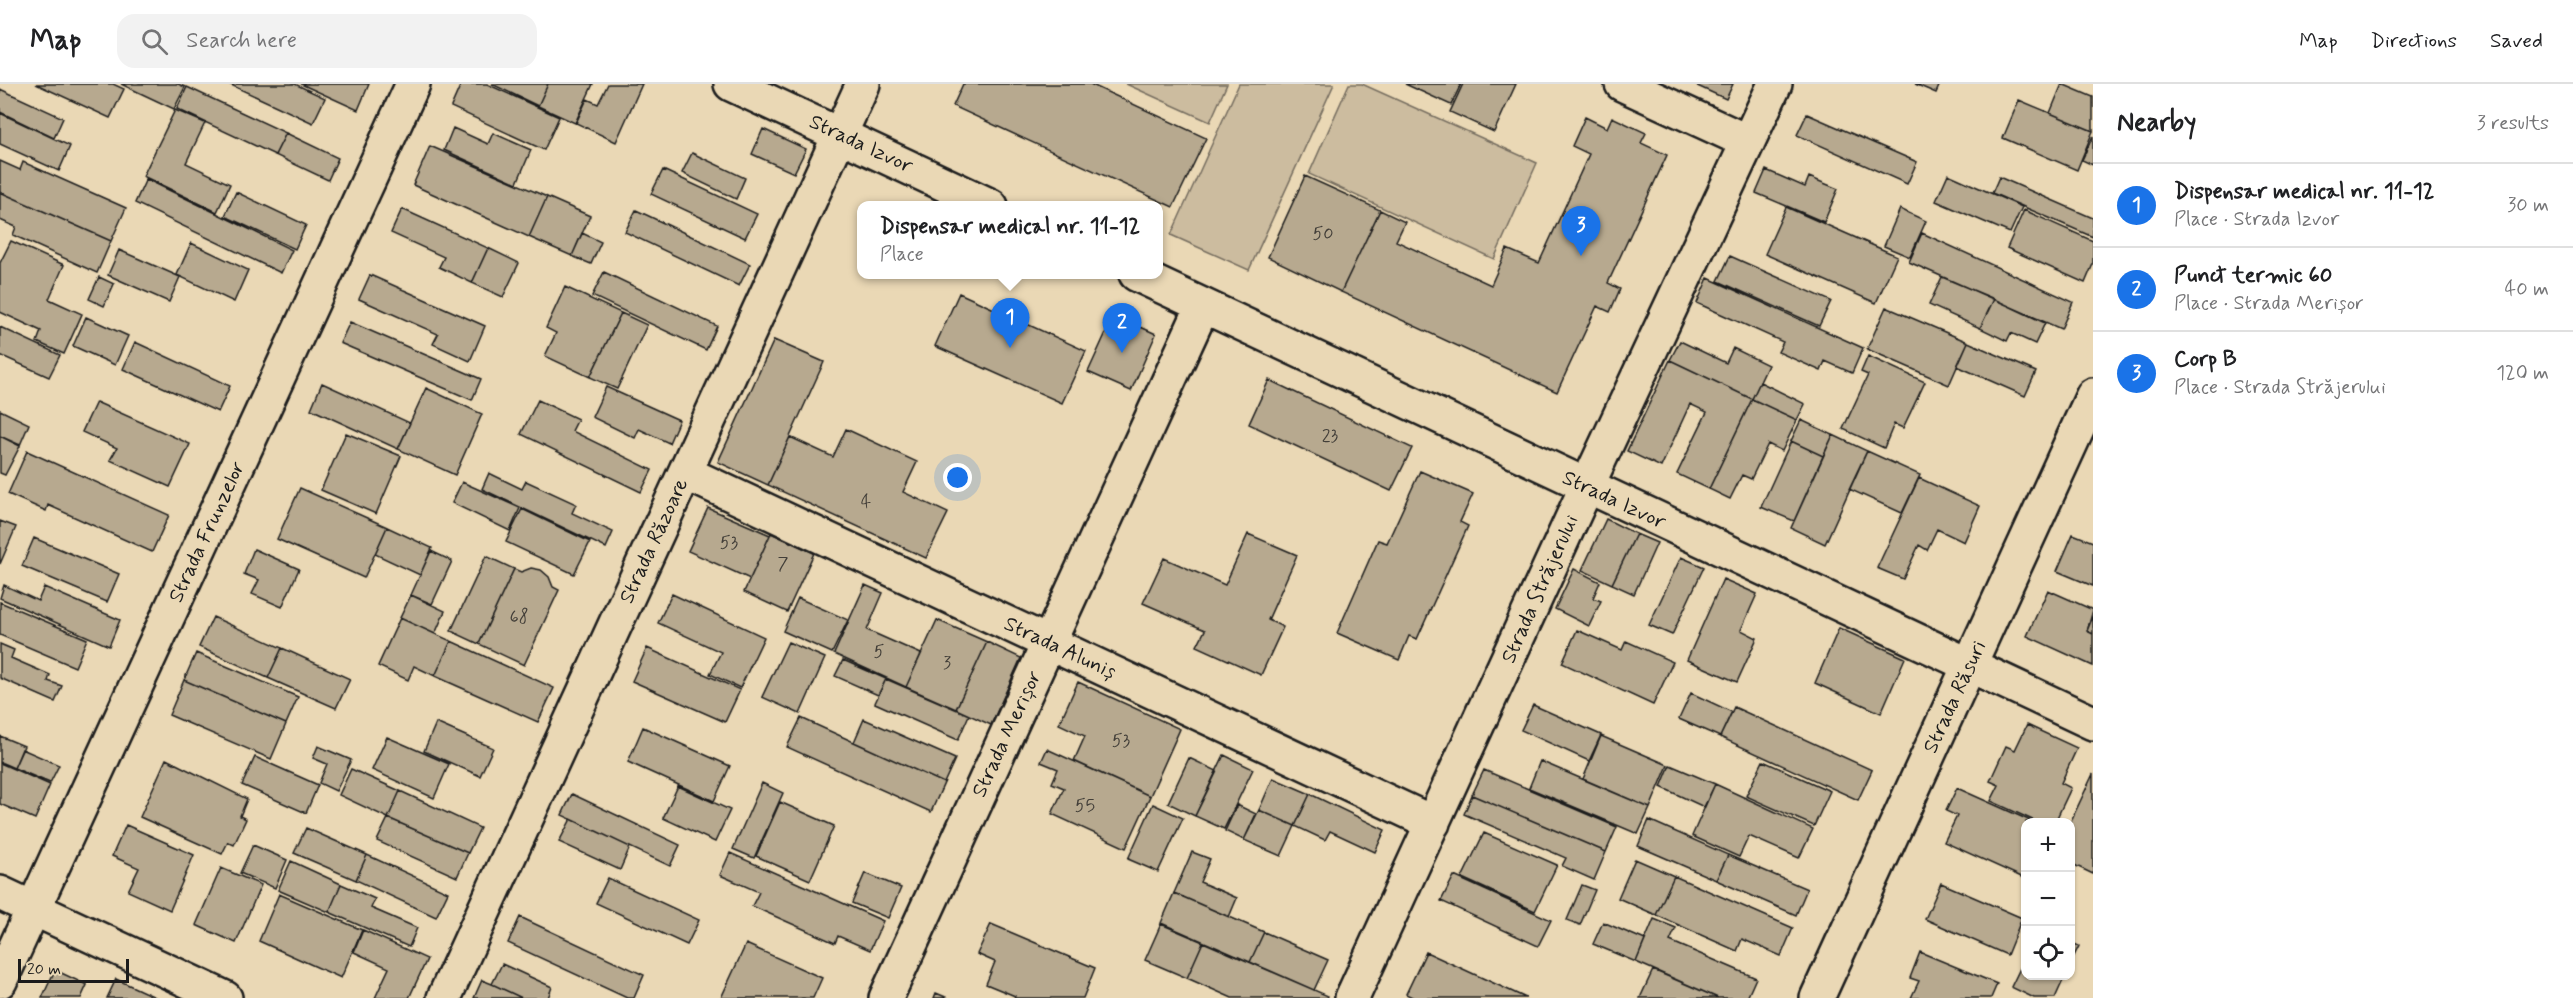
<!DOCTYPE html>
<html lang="en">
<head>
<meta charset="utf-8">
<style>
	:root { --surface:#fff; --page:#f2f2f2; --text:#202124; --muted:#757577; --line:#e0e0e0; --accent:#1a73e8 }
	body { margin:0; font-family:Mynerve,sans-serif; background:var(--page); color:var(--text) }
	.controls { position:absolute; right:18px; bottom:18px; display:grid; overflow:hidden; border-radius:12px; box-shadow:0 2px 4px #0004 }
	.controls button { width:54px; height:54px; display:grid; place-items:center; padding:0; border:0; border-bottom:2px solid var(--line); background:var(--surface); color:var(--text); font:30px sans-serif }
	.scale { position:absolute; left:18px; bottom:15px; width:111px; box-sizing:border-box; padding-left:6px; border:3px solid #1c1c1c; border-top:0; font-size:16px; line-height:21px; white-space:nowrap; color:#1c1c1c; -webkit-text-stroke:4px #ead8b5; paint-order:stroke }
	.you { position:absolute; left:958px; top:394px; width:21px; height:21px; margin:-15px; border:4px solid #fff; border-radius:50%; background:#1a73e8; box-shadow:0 0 0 9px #1a73e833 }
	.badge { display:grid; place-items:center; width:39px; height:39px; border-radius:50%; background:var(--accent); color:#fff; font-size:20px; font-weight:700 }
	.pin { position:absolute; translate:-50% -50px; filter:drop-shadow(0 2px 3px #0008) }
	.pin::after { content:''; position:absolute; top:32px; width:21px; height:18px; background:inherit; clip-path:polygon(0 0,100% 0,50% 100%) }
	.popup { position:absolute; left:857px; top:117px; width:306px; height:78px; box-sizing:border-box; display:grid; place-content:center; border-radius:12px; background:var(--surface); filter:drop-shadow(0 2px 4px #0005); font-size:20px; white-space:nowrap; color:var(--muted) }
	.popup b { font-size:22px; color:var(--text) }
	.popup::after { content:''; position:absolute; left:50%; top:100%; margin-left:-12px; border:12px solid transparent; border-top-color:var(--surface) }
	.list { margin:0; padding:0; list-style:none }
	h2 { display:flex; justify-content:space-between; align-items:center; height:78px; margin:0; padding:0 24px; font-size:26px }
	h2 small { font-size:20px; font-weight:400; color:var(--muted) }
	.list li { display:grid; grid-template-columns:39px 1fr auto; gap:18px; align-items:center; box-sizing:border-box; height:84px; padding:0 24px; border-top:2px solid var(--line) }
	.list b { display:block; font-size:22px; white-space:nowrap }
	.list p { margin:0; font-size:20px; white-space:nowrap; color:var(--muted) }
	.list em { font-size:20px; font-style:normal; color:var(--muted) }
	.icon { flex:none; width:33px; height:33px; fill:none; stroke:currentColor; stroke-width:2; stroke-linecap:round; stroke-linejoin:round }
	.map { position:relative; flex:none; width:2093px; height:914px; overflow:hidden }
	header { display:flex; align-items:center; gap:36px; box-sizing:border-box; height:84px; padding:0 30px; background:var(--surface); border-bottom:2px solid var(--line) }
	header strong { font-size:28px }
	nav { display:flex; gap:33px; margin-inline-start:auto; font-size:21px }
	.search { width:420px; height:54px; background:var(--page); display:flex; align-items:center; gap:15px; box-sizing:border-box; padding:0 21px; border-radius:18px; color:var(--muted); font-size:22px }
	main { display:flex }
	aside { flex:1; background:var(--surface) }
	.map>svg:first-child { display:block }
	.green { fill:#ccbc9f; stroke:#746c5e; stroke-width:1.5 }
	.building { fill:#b7a98f; stroke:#1c1c1c; stroke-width:1.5 }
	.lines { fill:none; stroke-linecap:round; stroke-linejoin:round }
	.minor-casing { stroke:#1c1c1c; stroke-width:38 }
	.tertiary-casing { stroke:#1c1c1c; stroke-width:38 }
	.minor { stroke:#ead8b5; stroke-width:33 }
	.tertiary { stroke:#ead8b5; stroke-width:33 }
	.labels { text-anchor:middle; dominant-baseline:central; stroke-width:5; stroke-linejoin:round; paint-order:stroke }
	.number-label { font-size:18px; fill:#433f39 }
	.street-label { font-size:21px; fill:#1c1c1c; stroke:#ead8b5 }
</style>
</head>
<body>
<header>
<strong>Map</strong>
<div class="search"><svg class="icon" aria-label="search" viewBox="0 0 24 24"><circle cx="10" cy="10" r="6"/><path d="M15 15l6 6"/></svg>Search here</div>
<nav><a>Map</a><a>Directions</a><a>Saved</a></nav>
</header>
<main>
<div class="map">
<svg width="2093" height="914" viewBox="0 0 2093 914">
	<rect width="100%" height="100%" fill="#ead8b5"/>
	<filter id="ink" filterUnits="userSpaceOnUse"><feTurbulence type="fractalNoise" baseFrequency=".0167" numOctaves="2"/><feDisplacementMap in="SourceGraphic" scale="12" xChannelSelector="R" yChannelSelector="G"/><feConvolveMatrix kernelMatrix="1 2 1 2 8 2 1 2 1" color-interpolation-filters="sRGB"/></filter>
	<g filter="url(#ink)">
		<path class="green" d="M1126 0H1227L1210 38Z
			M1239 0H1334L1249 186 1171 151Z
			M1349 0H1362L1537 79 1494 175 1309 90Z"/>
		<path class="building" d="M36 0H113L124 5 110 34Z
			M121 0H178L185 3 174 25Z
			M229 0H295L325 14 313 39Z
			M301 0H369L358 26Z
			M461 0H487L559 33 544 66 451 23Z
			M492 0H548L538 22Z
			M548 0H593L575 39 538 22Z
			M608 0H642L616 58 576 39 587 15 598 20Z
			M963 0H1090L1206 54 1173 123 953 22Z
			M1405 0H1461L1451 21Z
			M1463 0H1516L1494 48 1450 28Z
			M1693 0H1733L1726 15Z
			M1915 0H1940L1936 9Z
			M2062 0 2093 13V47L2050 29Z
			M187 3 286 49 275 71 177 25Z
			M0 5 63 34 54 54 0 28Z
			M2019 16 2093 47 2077 86 2003 54Z
			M175 26 205 39 186 79 230 100 217 128 143 92Z
			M0 29 70 62 59 87 0 60Z
			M1807 30 1917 78 1907 100 1797 51Z
			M1585 33 1607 44 1612 33 1646 49 1641 59 1667 71 1608 199 1620 205 1610 228 1597 222 1557 308 1341 208 1380 126 1405 138 1396 157 1491 201 1507 165 1539 179 1589 70 1572 62Z
			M453 44 488 60 493 49 531 66 517 99 444 66Z
			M763 45 806 65 794 89 752 70Z
			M286 49 338 74 328 96 275 71Z
			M2093 52V81L2082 76Z
			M430 62 547 113 529 153 413 101Z
			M692 69 745 94 736 115 682 89Z
			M0 77 20 86 23 78 126 124 111 157 0 108Z
			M663 86 757 130 745 154 651 110Z
			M1766 86 1805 103 1809 93 1838 105 1824 138 1756 109Z
			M1948 90 2022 123 2010 149 1936 117Z
			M1305 92 1380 126 1341 208 1268 173Z
			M1999 93 2093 134V153L1992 109Z
			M146 95 292 166 281 189 135 119Z
			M0 108 111 157 97 189 13 151 16 143 0 136Z
			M236 108 306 141 295 165 225 132Z
			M547 113 590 132 572 172 529 153Z
			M1786 123 1897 172 1876 219 1765 170Z
			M402 125 488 164 472 199 439 183 444 173 391 149Z
			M1900 125 1926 137 1910 173 1884 162Z
			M636 126 750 180 739 202 625 148Z
			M2024 126 2093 157V180L2085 199 2007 164Z
			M582 149 601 158 591 180 572 172Z
			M1922 149 2073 218 2061 245 1909 178Z
			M11 157 64 181 49 215 82 230 64 270 37 258 41 247 0 228V179Z
			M191 159 248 186 234 218 177 191Z
			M488 164 519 179 503 213 472 199Z
			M119 166 180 193 169 218 108 191Z
			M1730 172 1831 217 1819 242 1718 197Z
			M604 188 717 242 706 266 592 212Z
			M370 191 485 242 470 277 433 260 438 250 359 215Z
			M99 193 114 200 104 222 89 215Z
			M1942 193 1994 215 1980 244 1929 221Z
			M1708 194 1863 264 1852 289 1825 277 1821 287 1778 268 1783 258 1697 219Z
			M565 203 621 229 590 293 545 272 556 249 546 244Z
			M959 209 1086 267 1062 319 935 262Z
			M1994 215 2045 239 2035 260 2011 249 2007 257 1980 244Z
			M1886 223 1968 258 1949 301 1867 265Z
			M621 229 647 241 617 305 590 293Z
			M1114 231 1156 250 1131 307 1088 288Z
			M86 233 128 252 115 281 73 262Z
			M350 238 481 295 472 316 340 259Z
			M0 243 60 271 49 293 0 271Z
			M774 256 824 278 768 401 718 378Z
			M1680 257 1726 279 1733 264 1768 281 1752 315 1670 276Z
			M135 258 230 302 218 328 123 285Z
			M1968 258 2036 288 2025 312 1957 282Z
			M1868 272 1925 298 1903 344 1894 340 1884 364 1843 345 1868 291 1861 288Z
			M1670 276 1752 315 1709 405 1677 390 1707 328 1690 320 1661 383 1627 367Z
			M1269 296 1412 364 1391 407 1249 340Z
			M1760 298 1805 320 1797 336 1752 315Z
			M322 299 410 339 398 365 311 325Z
			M606 303 679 336 669 359 639 345 635 354 592 333Z
			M426 304 482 330 455 391 398 365Z
			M1752 315 1797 336 1782 367 1768 360 1751 395 1742 391 1730 415 1709 405Z
			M538 316 578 335 572 347 652 386 641 408 521 350Z
			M96 318 190 360 170 403 110 376 117 364 82 348Z
			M0 326 29 340 20 361 0 352Z
			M1801 336 1833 351 1823 372 1791 357Z
			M846 345 917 378 903 408 948 429 926 474 768 401 790 353 833 373Z
			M346 349 401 372 376 430 321 406Z
			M1833 351 1867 367 1825 460 1791 444Z
			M0 352 20 362 5 391 0 389Z
			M1791 357 1823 372 1794 437 1761 423Z
			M27 367 169 431 152 468 48 421 46 427 8 410Z
			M1867 367 1920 391 1902 429 1849 405Z
			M1420 387 1473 410 1460 438 1468 442 1417 555 1409 552 1399 576 1337 549 1378 456 1387 459Z
			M489 389 522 405 526 397 576 420 572 429 613 448 606 464 482 405Z
			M1919 394 1980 422 1964 458 1937 445 1927 466 1919 461 1903 495 1877 484Z
			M462 398 520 424 510 447 452 419Z
			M300 404 387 443 364 494 277 455Z
			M708 424 770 451 750 495 688 467Z
			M522 425 590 458 574 490 506 458Z
			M1606 435 1636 450 1612 500 1582 486Z
			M0 437 16 443 0 480Z
			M387 443 432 464 420 491 375 470Z
			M771 449 814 469 787 528 744 508Z
			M1248 450 1297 471 1268 536 1283 543 1261 591 1197 562 1205 546 1143 519 1164 474 1225 501Z
			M1636 450 1657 459 1634 510 1612 500Z
			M2073 450 2093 458V502L2057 487Z
			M34 454 119 490 107 518 22 482Z
			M254 465 299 485 282 523 252 510 259 496 244 490Z
			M431 467 452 477 432 520 411 511Z
			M486 472 514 485 479 560 451 547Z
			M1681 473 1704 483 1672 551 1649 541Z
			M531 484 541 486 549 493 553 503 559 506 524 581 479 560 514 485 521 488Z
			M1574 485 1600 498 1593 514 1601 517 1589 542 1555 525Z
			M1723 495 1757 510 1741 546 1757 554 1737 598 1687 576Z
			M4 501 38 517 44 503 120 536 109 562 0 514Z
			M865 501 883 509 867 546 921 570 906 603 834 570Z
			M2048 506 2093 526 2087 547 2093 550V582L2027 552Z
			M672 510 764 553 740 604 710 590 721 568 658 539Z
			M411 511 445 527 435 550 400 534Z
			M798 514 848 536 832 569 783 547Z
			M0 518 87 555 75 583 0 551Z
			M2093 532V550L2087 547Z
			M213 533 282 564 268 594 199 563Z
			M400 534 451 557 435 592 414 582 408 596 378 582Z
			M937 536 987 558 956 625 906 603Z
			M1839 544 1905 574 1881 629 1815 599Z
			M1577 546 1622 566 1626 557 1673 578 1653 621 1562 579Z
			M451 557 554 604 538 638 435 592Z
			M788 558 825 574 800 630 762 613Z
			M987 558 1021 574 991 641 956 625Z
			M0 560 14 566 11 574 50 591 48 597 62 602 55 618 0 594Z
			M282 564 350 595 336 624 268 594Z
			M647 564 740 606 725 638 632 597Z
			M196 569 298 613 286 640 184 596Z
			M843 576 886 595 878 611 835 592Z
			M886 595 969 631 958 656 875 619Z
			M184 596 286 640 271 675 169 631Z
			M1078 598 1180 645 1150 712 1074 677 1085 652 1059 640Z
			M1691 609 1732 628 1720 653 1679 635Z
			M1533 621 1601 651 1589 677 1521 646Z
			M1734 623 1872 686 1858 716 1720 653Z
			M801 634 944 699 931 728 787 663Z
			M864 635 955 675 944 699 854 658Z
			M436 639 493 664 480 692 424 667Z
			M2027 641 2077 664 2061 699 2071 704 2055 738H2037L1991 717 1999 701 1990 697 2006 662 2015 666Z
			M643 643 730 682 714 717 628 678Z
			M0 652 24 662 14 684 0 678Z
			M1601 652 1668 681 1650 724 1583 695Z
			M387 653 449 680 434 714 372 686Z
			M318 662 351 676 336 707 319 699 327 680 313 674Z
			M22 665 59 681 50 699 14 684Z
			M1047 665 1150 712 1126 764 1052 730 1064 704 1052 699 1058 685 1041 678Z
			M1224 671 1253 685 1224 745 1195 732Z
			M255 673 318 701 306 729 242 701Z
			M1189 674 1217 687 1195 732 1168 719Z
			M166 675 247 715 240 732 246 735 234 761 228 758 222 770 140 733Z
			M1540 677 1650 724 1638 750 1529 704Z
			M1763 677 1830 707 1814 742 1746 712Z
			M0 679 50 701 35 735 0 720Z
			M1670 681 1715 700 1704 723 1661 703Z
			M351 685 400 707 388 734 339 711Z
			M1484 686 1617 743 1606 768 1472 711Z
			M2093 690V790L2070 779V739Z
			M1273 694 1310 710 1295 742 1259 726Z
			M762 699 783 709 754 774 733 765Z
			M1715 700 1813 745 1799 774 1749 752 1739 773 1692 752Z
			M678 702 730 726 715 758 663 734Z
			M1957 704 2033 738H2026V795L1944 758 1957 732 1946 727Z
			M400 707 480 744 468 769 388 734Z
			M572 710 680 761 670 782 562 731Z
			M1310 710 1385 746 1375 768 1330 747 1325 756 1295 742Z
			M1472 711 1606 768 1594 796 1562 782 1566 774 1464 730Z
			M780 718 834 742 810 796 756 772Z
			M1153 720 1183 734 1158 788 1128 775Z
			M1237 721 1256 730 1244 756 1225 747Z
			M1259 726 1295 742 1281 772 1244 756Z
			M388 734 468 769 457 793 377 757Z
			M571 735 630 763 620 786 559 758Z
			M1649 736 1728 771 1716 796 1638 762Z
			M126 741 194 771 170 826 128 807 139 784 112 772Z
			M306 744 367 771 356 796 294 769Z
			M1484 749 1557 781 1535 827 1462 794Z
			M253 761 287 776 275 804 240 789Z
			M1192 768 1210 775 1200 798 1237 814 1229 833 1174 809Z
			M730 769 883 837 870 866 838 852 835 859 752 822 759 808 720 791Z
			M367 771 448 808 436 833 356 796Z
			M1728 771 1807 805 1796 831 1716 796Z
			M1635 775 1674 792 1656 831 1618 814Z
			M291 777 341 800 329 828 278 806Z
			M221 784 261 801 236 859 196 841Z
			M865 789 901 804 888 834 852 819Z
			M1454 792 1551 836 1538 862 1441 817Z
			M1674 792 1793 844 1781 872 1742 855 1737 867 1656 831Z
			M608 794 699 836 687 861 596 819Z
			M1941 799 2022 834 2007 871 1925 835Z
			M341 800 375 815 371 824 417 844 409 863 329 828Z
			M1582 801 1595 806 1580 841 1567 836Z
			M1174 809 1264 848 1250 878 1161 839Z
			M279 810 362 846 341 894 259 857Z
			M520 833 644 891 634 914H627L508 859Z
			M1654 835 1676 844 1670 857 1756 894 1747 914H1718L1636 878Z
			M1603 838 1645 856 1636 878 1593 860Z
			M991 840 1095 884 1083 914H1014L1015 912 986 900 995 878 977 870Z
			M1161 840 1203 858 1187 894 1145 876Z
			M363 846 427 875 409 914H375L389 884 354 868Z
			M1264 848 1328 876 1314 906 1250 878Z
			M1203 858 1328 912 1327 914H1232L1187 894Z
			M2070 858 2079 862 2070 880Z
			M746 860 822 894 813 914H721Z
			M1426 868 1526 914H1414L1406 910Z
			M1920 868 1997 900 1991 914H1911L1919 897 1910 894Z
			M2026 872V892H2065L2055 914H2034L2011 903Z
			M502 880 552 903 548 914H522L492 900Z
			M55 886 87 901 81 914H42Z
			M1653 886 1718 914H1640Z
			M116 895 155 913V914H107Z
			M482 896 492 900 522 914H474Z
			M936 909 948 914H934Z"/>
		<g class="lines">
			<g class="minor-casing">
				<path id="minor" d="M731 0 991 122
					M1622 0 1748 58
					M1136 190 2093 639
					M686 389 1433 739
					M0 809 225 914
					M444 914 863 0
					M886 914 1203 222
					M1352 914 1587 402 1775 0"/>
			</g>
			<g class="tertiary-casing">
				<path id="tertiary" d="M0 897 413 0
					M1817 914 2093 311"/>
			</g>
			<use href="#minor" class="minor"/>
			<use href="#tertiary" class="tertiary"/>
		</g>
	</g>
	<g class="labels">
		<g class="number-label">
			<text x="1323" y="150">50</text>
			<text x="1330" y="352">23</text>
			<text x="866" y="418">4</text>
			<text x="729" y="459">53</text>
			<text x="783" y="480">7</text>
			<text x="519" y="533">68</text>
			<text x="879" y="568">5</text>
			<text x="947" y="579">3</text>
			<text x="1121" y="657">53</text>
			<text x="1085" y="722">55</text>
		</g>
		<g class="street-label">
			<text transform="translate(861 60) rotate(25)">Strada Izvor</text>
			<text transform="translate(1614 416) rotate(25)">Strada Izvor</text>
			<text transform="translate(207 448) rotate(-65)">Strada Frunzelor</text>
			<text transform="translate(654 457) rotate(-65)">Strada Răzoare</text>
			<text transform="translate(1540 505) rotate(-66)">Strada Străjerului</text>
			<text transform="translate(1060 564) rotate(25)">Strada Aluniș</text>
			<text transform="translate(1955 613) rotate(-65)">Strada Răsuri</text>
			<text transform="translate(1007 650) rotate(-65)">Strada Merișor</text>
		</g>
	</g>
</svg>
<div class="controls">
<button>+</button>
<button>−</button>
<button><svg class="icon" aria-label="locate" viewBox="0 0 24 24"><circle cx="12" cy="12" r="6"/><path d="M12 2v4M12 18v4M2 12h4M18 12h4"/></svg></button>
</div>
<div class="scale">20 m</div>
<div class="you"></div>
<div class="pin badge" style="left:1010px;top:264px">1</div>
<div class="popup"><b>Dispensar medical nr. 11-12</b>Place</div>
<div class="pin badge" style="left:1122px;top:269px">2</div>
<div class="pin badge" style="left:1581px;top:172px">3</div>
</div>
<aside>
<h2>Nearby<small>3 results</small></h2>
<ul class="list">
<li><span class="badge">1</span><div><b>Dispensar medical nr. 11-12</b><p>Place · Strada Izvor</p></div><em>30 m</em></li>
<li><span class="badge">2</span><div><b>Punct termic 60</b><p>Place · Strada Merișor</p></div><em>40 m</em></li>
<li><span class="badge">3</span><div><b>Corp B</b><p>Place · Strada Străjerului</p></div><em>120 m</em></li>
</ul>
</aside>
</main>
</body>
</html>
